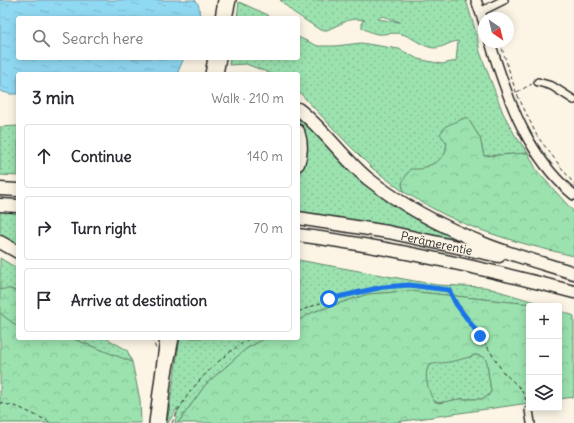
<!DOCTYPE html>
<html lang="en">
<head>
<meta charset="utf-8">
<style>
	:root { --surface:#fff; --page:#f2f2f3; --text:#2b2b33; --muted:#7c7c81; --line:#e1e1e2 }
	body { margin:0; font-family:Delius,sans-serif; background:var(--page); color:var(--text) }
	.controls { position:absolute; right:12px; bottom:12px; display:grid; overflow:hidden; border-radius:4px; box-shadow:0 2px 10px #0003 }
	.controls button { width:36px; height:36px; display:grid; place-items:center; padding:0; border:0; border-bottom:1px solid var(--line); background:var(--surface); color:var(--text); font:20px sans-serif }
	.compass { position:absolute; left:478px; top:12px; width:36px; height:36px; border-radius:50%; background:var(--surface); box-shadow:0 2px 10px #0003; rotate:145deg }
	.stop { position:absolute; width:12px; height:12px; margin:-9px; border:3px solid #1a73e8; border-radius:50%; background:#fff }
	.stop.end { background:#1a73e8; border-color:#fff; box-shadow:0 1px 4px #0008 }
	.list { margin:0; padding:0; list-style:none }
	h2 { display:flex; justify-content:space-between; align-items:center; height:52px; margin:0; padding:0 16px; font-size:17px }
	h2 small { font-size:13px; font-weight:400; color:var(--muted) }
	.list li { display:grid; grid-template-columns:26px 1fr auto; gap:12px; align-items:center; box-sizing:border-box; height:64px; margin:0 8px 8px; padding:0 8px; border:1px solid var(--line); border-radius:4px }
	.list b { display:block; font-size:15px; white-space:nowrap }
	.list em { font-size:13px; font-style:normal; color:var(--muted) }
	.icon { flex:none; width:22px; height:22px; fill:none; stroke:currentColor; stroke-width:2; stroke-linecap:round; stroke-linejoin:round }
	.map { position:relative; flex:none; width:574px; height:423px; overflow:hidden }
	.search { position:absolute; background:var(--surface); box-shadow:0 2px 10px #0003; left:16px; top:16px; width:284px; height:44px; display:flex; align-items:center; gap:10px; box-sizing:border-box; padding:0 14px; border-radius:4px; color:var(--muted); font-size:15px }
	.panel { position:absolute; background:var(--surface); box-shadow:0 2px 10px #0003; left:16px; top:72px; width:284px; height:268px; border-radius:4px }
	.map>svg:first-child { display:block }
	.grass { fill:url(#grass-dots); stroke:#63866d; fill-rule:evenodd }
	.forest { fill:url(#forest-crowns); stroke:#63866d; fill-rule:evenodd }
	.wetland { fill:url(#wetland-marsh); stroke:#63866d }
	.water { fill:url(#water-ripples); stroke:#6893a2 }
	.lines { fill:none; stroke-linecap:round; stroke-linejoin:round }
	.street-casing { stroke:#2b2b2b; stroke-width:10 }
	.secondary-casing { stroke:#2b2b2b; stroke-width:12 }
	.highway-casing { stroke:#2b2b2b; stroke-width:15 }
	.path { stroke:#2b2b2b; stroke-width:1; stroke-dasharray:4 3; stroke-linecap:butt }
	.street { stroke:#fcf5e5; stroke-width:7 }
	.secondary { stroke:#fcf5e5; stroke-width:9 }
	.highway { stroke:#fcf5e5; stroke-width:12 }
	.route { stroke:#1a73e8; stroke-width:5 }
	.labels { text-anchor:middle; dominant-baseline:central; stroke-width:3; stroke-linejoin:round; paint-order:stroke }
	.street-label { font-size:12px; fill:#2b2b2b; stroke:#fcf5e5 }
</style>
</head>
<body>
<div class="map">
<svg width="574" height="423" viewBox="0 0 574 423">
	<defs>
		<pattern id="grass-dots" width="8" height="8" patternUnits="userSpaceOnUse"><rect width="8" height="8" fill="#9be2af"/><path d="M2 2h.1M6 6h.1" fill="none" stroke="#86c297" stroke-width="1.8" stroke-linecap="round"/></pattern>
		<pattern id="forest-crowns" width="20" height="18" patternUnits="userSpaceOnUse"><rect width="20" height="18" fill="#9be2af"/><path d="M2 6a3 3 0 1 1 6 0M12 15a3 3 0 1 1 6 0" fill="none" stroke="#86c297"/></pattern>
		<pattern id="wetland-marsh" width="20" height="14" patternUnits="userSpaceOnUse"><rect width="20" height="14" fill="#9be2af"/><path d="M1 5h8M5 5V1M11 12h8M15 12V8" fill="none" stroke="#86c297"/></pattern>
		<pattern id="water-ripples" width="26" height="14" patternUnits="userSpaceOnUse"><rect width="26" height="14" fill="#90d9f2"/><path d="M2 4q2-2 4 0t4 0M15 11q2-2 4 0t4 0" fill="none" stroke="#7cbad0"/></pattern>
	</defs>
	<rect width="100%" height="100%" fill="#fcf5e5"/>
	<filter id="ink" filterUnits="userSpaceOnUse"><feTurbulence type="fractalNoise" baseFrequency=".025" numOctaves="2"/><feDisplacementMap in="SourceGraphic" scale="8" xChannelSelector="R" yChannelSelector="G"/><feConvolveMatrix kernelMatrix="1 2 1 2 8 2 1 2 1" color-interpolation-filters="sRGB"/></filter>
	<g filter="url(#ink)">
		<path class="grass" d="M280 0H466L477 36 480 52 503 113 515 135 528 153 484 156 480 138 467 117 447 143 445 154 437 162 421 169 402 183 404 192 372 168 347 143 298 91V74H272L246 64 229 65 230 58H298V37L318 46H335L361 43 399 49 418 59 442 64 456 61 458 41C449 42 443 48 434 48 423 47 415 39 405 35 395 31 386 35 377 34 372 33 366 30 362 28V21L365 20 357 19 349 20 327 30H320L293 12ZM383 16 400 22 377 19Z
			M239 2 268 15 271 18H237Z
			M298 116C313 131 327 147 343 162 375 193 415 224 457 238V240L298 212V177L304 165 305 133 298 121Z
			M18 126V176L0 175V127Z
			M0 211 18 212V248L0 238Z
			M0 258 18 269V292L10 289 0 290Z
			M298 260 437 285 485 287 548 306 409 291 368 294 313 312 298 321Z
			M71 338H106L127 350 132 362Z
			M180 338H266L246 349 206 384 178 423H175L178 407 168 423H167Z
			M476 355 484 357 487 362 488 371 491 391 489 395 483 399H459L439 403 434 401C429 395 428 390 427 383 426 378 425 369 430 365 432 364 470 357 476 355Z"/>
		<path class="forest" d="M467 117 480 138 484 156 528 153 537 171 574 212V256C535 247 495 237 458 221 439 213 422 202 404 192L402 183 410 169H421L437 162 445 154 447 143 440 134 446 126Z
			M409 291 549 306H529V403L390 423H178L206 384 246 349 266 338H298V321L313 312 368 294ZM476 355 484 357 487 362 488 371 491 391 489 395 483 399H459L439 403 434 401C429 394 422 371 430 365 433 362 438 363 442 363 454 362 465 358 476 355Z
			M559 310 574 316V397L559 399Z
			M0 313 18 327V338H71L132 362 140 400 141 423H0Z"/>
		<path class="wetland" d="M3 289H10L18 292V327L0 313V290Z"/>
		<path class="water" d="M0 0H195C200 5 200 11 199 18H18V58H184L177 74H18V94H10L0 91Z"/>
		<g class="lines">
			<g class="street-casing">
				<path id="street" d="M480 12 504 0
					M538 82 552 86 574 100
					M529 410 531 423"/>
			</g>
			<g class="secondary-casing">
				<path id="secondary" d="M476 0 484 23
					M220 18 223 0
					M227 18 231 0
					M490 42C507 97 527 157 574 195
					M210 74 213 58
					M218 74 221 58
					M154 423 165 338
					M161 423 167 374 174 338"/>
			</g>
			<g class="highway-casing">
				<g id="highway">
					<path d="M298 109C324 129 342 157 367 178 402 206 445 228 487 245 515 256 545 264 574 273"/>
					<path d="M298 131C302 143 302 153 298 164"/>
					<path d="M0 189 18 190"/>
					<path d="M0 205 18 206"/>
					<path id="s1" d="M298 218 388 232 499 256"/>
					<path d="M298 235C391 247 483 268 574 292"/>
					<path d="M0 242 18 252"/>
				</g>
			</g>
			<path class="path" d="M500 42 516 92 537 136 574 184
				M517 92 532 84
				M298 312C333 297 371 285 409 285 422 286 436 288 449 290L456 304 488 348 503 372 521 389 528 404
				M152 338 156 349
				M0 403 18 407 52 423
				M172 423C188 387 217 359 250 338"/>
			<use href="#street" class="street"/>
			<use href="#secondary" class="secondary"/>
			<use href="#highway" class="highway"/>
		</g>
	</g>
	<g class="lines" filter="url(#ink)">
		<path class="route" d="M329 299 383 287 409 285 449 290 456 304 480 336"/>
	</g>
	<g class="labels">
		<g class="street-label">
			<text stroke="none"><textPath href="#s1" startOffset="141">Perämerentie</textPath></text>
		</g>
	</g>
</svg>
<div class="controls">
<button>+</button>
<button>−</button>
<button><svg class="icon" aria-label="layers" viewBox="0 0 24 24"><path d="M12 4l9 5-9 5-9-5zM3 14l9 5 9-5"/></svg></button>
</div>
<svg class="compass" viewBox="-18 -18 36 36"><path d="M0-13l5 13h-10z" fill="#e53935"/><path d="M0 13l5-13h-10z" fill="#7c7c81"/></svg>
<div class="stop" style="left:329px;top:299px"></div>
<div class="stop end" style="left:480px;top:336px"></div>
<div class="search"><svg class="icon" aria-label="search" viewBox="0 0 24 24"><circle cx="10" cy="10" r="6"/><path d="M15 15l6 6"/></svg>Search here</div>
<section class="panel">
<h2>3 min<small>Walk · 210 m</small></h2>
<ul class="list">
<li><svg class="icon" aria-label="ahead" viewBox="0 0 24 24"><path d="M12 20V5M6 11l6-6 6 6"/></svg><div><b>Continue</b></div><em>140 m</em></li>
<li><svg class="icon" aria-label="right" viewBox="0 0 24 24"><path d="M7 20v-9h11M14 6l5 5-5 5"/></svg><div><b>Turn right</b></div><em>70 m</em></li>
<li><svg class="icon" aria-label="arrive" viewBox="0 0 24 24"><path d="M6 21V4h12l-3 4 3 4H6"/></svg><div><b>Arrive at destination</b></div></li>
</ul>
</section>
</div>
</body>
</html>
